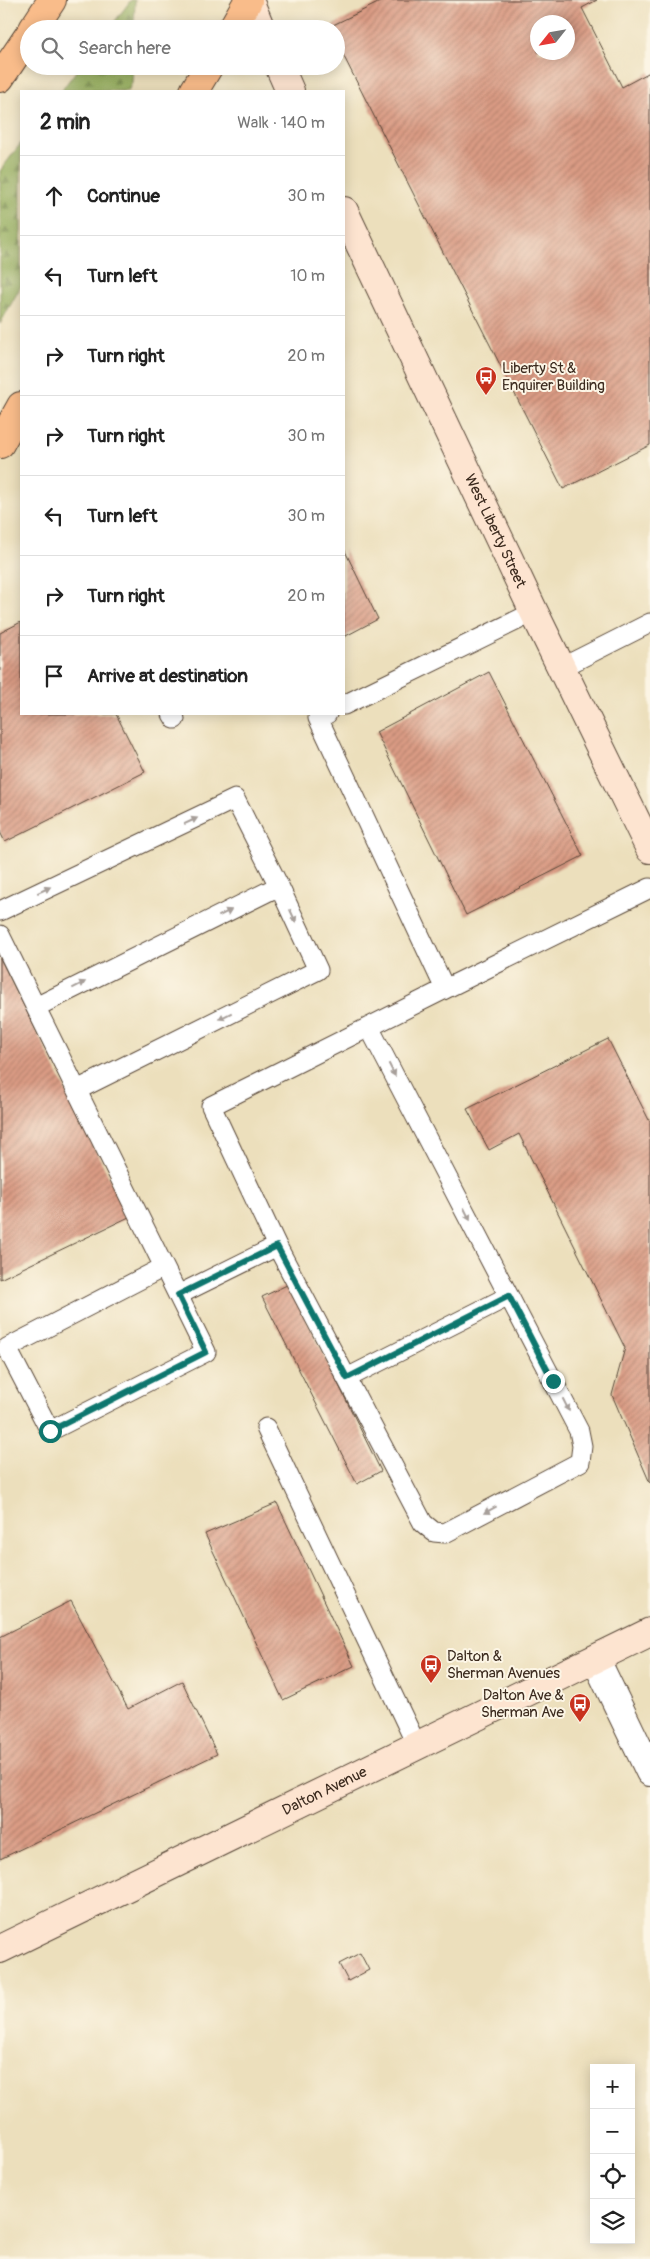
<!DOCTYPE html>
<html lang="en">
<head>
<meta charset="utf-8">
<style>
	:root { --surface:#fff; --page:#f6f6f6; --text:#222; --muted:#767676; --line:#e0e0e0 }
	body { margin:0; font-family:Pangolin,sans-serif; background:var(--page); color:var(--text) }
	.controls { position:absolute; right:15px; bottom:15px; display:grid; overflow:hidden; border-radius:0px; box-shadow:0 2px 12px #0003 }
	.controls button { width:45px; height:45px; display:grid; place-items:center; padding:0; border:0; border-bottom:1px solid var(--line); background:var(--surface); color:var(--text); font:25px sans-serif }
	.compass { position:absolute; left:530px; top:15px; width:45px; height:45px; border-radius:50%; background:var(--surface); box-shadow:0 2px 12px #0003; rotate:239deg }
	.stop { position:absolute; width:15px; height:15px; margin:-11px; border:4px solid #0f766e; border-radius:50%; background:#fff }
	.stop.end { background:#0f766e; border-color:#fff; box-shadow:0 1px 5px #0008 }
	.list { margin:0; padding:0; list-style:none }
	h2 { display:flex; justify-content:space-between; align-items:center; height:65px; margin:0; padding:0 20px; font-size:21px }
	h2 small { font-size:16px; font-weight:400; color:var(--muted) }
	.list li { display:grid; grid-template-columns:32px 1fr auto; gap:15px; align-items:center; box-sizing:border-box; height:80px; padding:0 20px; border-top:1px solid var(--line) }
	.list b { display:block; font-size:19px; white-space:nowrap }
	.list em { font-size:16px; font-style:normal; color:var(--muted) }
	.icon { flex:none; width:28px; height:28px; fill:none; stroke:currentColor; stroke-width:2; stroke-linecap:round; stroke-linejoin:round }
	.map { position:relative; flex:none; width:650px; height:2259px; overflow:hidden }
	.search { position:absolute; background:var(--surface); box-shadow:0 2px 12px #0003; left:20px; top:20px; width:325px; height:55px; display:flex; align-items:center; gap:12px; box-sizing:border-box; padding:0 18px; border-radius:28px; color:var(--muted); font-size:19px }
	.panel { position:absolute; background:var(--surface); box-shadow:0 2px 12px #0003; left:20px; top:90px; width:325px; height:625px; border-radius:0px }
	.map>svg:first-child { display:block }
	.forest { fill:url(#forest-firs); stroke:#696c3f }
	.building { fill:url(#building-hatch); fill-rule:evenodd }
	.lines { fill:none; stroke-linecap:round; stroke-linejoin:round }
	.service-casing { stroke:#564536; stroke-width:21 }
	.minor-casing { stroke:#564536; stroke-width:30 }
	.secondary-casing { stroke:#564536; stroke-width:30 }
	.primary-casing { stroke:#564536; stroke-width:30 }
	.motorway-casing { stroke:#564536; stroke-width:30 }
	.service { stroke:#fff; stroke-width:19 }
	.minor { stroke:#fff; stroke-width:28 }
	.secondary { stroke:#fde4d0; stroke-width:28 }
	.primary { stroke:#f9bc8a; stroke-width:28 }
	.motorway { stroke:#f9bc8a; stroke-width:28 }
	.oneway { fill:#a79f9a }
	.route { stroke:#0f766e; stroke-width:6 }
	.labels { text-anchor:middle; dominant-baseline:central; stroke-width:4; stroke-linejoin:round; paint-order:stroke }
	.poi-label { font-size:15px; fill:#3b2a1e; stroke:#fcf5e5; text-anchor:start }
	.street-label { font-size:15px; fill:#3b2a1e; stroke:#fcf5e5 }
</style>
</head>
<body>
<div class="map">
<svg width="650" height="2259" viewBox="0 0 650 2259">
	<defs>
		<pattern id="forest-firs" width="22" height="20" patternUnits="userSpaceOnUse" patternTransform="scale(1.25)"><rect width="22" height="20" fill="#97af60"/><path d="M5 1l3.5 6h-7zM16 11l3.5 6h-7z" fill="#7c8f4f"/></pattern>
		<pattern id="building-hatch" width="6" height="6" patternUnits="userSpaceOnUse" patternTransform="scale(1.25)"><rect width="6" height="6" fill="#da9b84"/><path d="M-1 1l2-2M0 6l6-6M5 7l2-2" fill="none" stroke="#b27f6b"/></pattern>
	</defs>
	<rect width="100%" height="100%" fill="#fcf5e5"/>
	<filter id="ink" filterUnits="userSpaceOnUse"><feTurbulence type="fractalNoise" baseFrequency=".02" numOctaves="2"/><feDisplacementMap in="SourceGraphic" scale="10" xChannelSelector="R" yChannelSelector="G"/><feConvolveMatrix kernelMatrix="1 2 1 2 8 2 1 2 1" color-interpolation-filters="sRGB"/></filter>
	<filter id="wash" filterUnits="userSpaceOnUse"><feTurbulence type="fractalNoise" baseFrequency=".0096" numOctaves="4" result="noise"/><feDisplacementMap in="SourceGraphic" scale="20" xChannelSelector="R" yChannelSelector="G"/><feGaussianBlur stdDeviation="1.12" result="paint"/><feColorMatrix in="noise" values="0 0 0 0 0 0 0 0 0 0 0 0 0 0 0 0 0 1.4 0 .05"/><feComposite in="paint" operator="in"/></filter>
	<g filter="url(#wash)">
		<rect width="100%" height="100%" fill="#ecdfbc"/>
		<path class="forest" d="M131 0H135L134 29H109Z
			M80 66H133L132 82 128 91H61Z
			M21 143V286L0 324V171Z"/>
		<g id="blocks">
			<path class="building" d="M384 0H597L582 8 622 87 650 72V445L563 489 336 41V29L329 27ZM538 22H568V52H538Z
				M344 549 378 619 344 637Z
				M21 622V714H116L145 772 5 842 0 832V633Z
				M489 672 583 856 466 915 376 732Z
				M0 958 129 1217 0 1279Z
				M608 1039 650 1122V1483L612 1395 625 1348 519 1134 489 1150 467 1109Z
				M289 1284 381 1471 357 1484 262 1297Z
				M277 1503 354 1666 283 1700 205 1534Z
				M71 1601 128 1709 182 1681 217 1754 0 1859V1637Z
				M360 1953 369 1970 348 1981 339 1964Z"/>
		</g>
	</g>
	<g filter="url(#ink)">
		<use href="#blocks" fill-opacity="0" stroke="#564536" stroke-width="1"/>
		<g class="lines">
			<g class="service-casing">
				<path id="service" d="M561 668 650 623
					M344 705 534 612
					M172 714 175 719
					M327 714 318 718 445 989 650 888
					M0 911 235 799 279 886 318 970 77 1090
					M0 935 206 1352 50 1431 7 1348 164 1267
					M36 1007 279 886
					M277 1246 423 1523 434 1532 445 1533 580 1462 582 1446 579 1431 369 1027
					M178 1295 277 1246 211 1106 445 989
					M347 1378 509 1296
					M266 1428 417 1746"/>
			</g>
			<g class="minor-casing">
				<path id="minor" d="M596 1660 650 1772"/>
			</g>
			<g class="secondary-casing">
				<g id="secondary">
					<path d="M249 0 261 29"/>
					<path d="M279 66 290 91"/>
					<path id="s1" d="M344 211 534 612 650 849"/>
					<path id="s2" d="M0 1949 650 1632"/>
				</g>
			</g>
			<g class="primary-casing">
				<path id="primary" d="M232 29 248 1
					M194 91 209 66
					M0 444 21 406"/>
			</g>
			<g class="motorway-casing">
				<path id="motorway" d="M33 29 52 0
					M0 78 29 35"/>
			</g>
			<use href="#service" class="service"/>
			<use href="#minor" class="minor"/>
			<use href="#secondary" class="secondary"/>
			<use href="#primary" class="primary"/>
			<use href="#motorway" class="motorway"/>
		</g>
		<defs><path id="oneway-solid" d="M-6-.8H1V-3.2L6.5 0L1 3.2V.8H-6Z" transform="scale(1.25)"/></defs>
		<g class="oneway">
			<use href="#oneway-solid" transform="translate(191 821) rotate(-25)"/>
			<use href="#oneway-solid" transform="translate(44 890) rotate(-25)"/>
			<use href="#oneway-solid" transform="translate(225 913) rotate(-27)"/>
			<use href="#oneway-solid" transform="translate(293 916) rotate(65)"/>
			<use href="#oneway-solid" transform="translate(79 985) rotate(-27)"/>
			<use href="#oneway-solid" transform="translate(225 1016) rotate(154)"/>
			<use href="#oneway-solid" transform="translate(392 1070) rotate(63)"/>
			<use href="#oneway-solid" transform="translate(467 1214) rotate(63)"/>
			<use href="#oneway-solid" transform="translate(566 1405) rotate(63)"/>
			<use href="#oneway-solid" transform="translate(490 1510) rotate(152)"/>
		</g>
	</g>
	<g class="lines" filter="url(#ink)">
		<path class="route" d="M50 1431 206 1352 178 1295 277 1246 347 1378 509 1296 553 1381"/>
	</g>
	<defs>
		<g id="bus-pin" transform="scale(1.125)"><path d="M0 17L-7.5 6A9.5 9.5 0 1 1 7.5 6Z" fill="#c8321e" stroke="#fcf5e5"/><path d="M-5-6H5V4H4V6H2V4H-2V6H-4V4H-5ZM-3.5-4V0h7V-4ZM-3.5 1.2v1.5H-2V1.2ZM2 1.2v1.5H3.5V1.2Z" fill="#fff"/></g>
	</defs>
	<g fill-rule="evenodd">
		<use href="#bus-pin" x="486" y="377"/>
		<use href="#bus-pin" x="431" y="1665"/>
		<use href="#bus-pin" x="580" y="1704"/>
	</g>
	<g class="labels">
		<g class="poi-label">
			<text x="502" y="368">Liberty St &amp;<tspan x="502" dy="17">Enquirer Building</tspan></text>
			<text x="447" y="1656">Dalton &amp;<tspan x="447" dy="17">Sherman Avenues</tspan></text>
			<text x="564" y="1695" text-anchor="end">Dalton Ave &amp;<tspan x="564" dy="17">Sherman Ave</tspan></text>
		</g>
		<g class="street-label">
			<text stroke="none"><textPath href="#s1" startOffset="354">West Liberty Street</textPath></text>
			<text stroke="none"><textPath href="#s2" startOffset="361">Dalton Avenue</textPath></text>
		</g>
	</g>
</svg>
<div class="controls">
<button>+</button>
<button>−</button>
<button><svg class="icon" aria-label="locate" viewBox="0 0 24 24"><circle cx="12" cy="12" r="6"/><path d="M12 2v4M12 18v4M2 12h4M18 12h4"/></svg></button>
<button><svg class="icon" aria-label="layers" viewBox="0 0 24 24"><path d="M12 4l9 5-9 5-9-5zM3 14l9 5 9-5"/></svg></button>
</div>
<svg class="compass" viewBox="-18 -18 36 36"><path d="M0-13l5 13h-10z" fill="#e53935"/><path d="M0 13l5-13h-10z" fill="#767676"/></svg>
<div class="stop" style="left:50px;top:1431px"></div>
<div class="stop end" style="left:553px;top:1381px"></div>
<div class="search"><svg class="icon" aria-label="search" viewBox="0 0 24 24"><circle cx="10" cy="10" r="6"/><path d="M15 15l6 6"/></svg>Search here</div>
<section class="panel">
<h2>2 min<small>Walk · 140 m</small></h2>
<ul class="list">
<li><svg class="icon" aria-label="ahead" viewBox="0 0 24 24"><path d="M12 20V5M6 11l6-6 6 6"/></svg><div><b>Continue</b></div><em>30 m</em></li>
<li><svg class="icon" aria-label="left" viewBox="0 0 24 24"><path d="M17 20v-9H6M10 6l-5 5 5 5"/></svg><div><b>Turn left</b></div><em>10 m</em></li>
<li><svg class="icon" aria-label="right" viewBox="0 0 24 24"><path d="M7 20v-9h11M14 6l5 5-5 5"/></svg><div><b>Turn right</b></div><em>20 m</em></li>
<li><svg class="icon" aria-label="right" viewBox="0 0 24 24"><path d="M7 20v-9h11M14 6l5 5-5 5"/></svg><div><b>Turn right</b></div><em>30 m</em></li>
<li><svg class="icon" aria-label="left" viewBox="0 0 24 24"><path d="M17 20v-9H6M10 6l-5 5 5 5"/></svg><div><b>Turn left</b></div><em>30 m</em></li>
<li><svg class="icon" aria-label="right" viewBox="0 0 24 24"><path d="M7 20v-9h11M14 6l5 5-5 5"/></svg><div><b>Turn right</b></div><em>20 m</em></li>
<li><svg class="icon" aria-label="arrive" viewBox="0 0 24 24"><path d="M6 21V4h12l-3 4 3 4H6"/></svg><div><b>Arrive at destination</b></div></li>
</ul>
</section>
</div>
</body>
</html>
